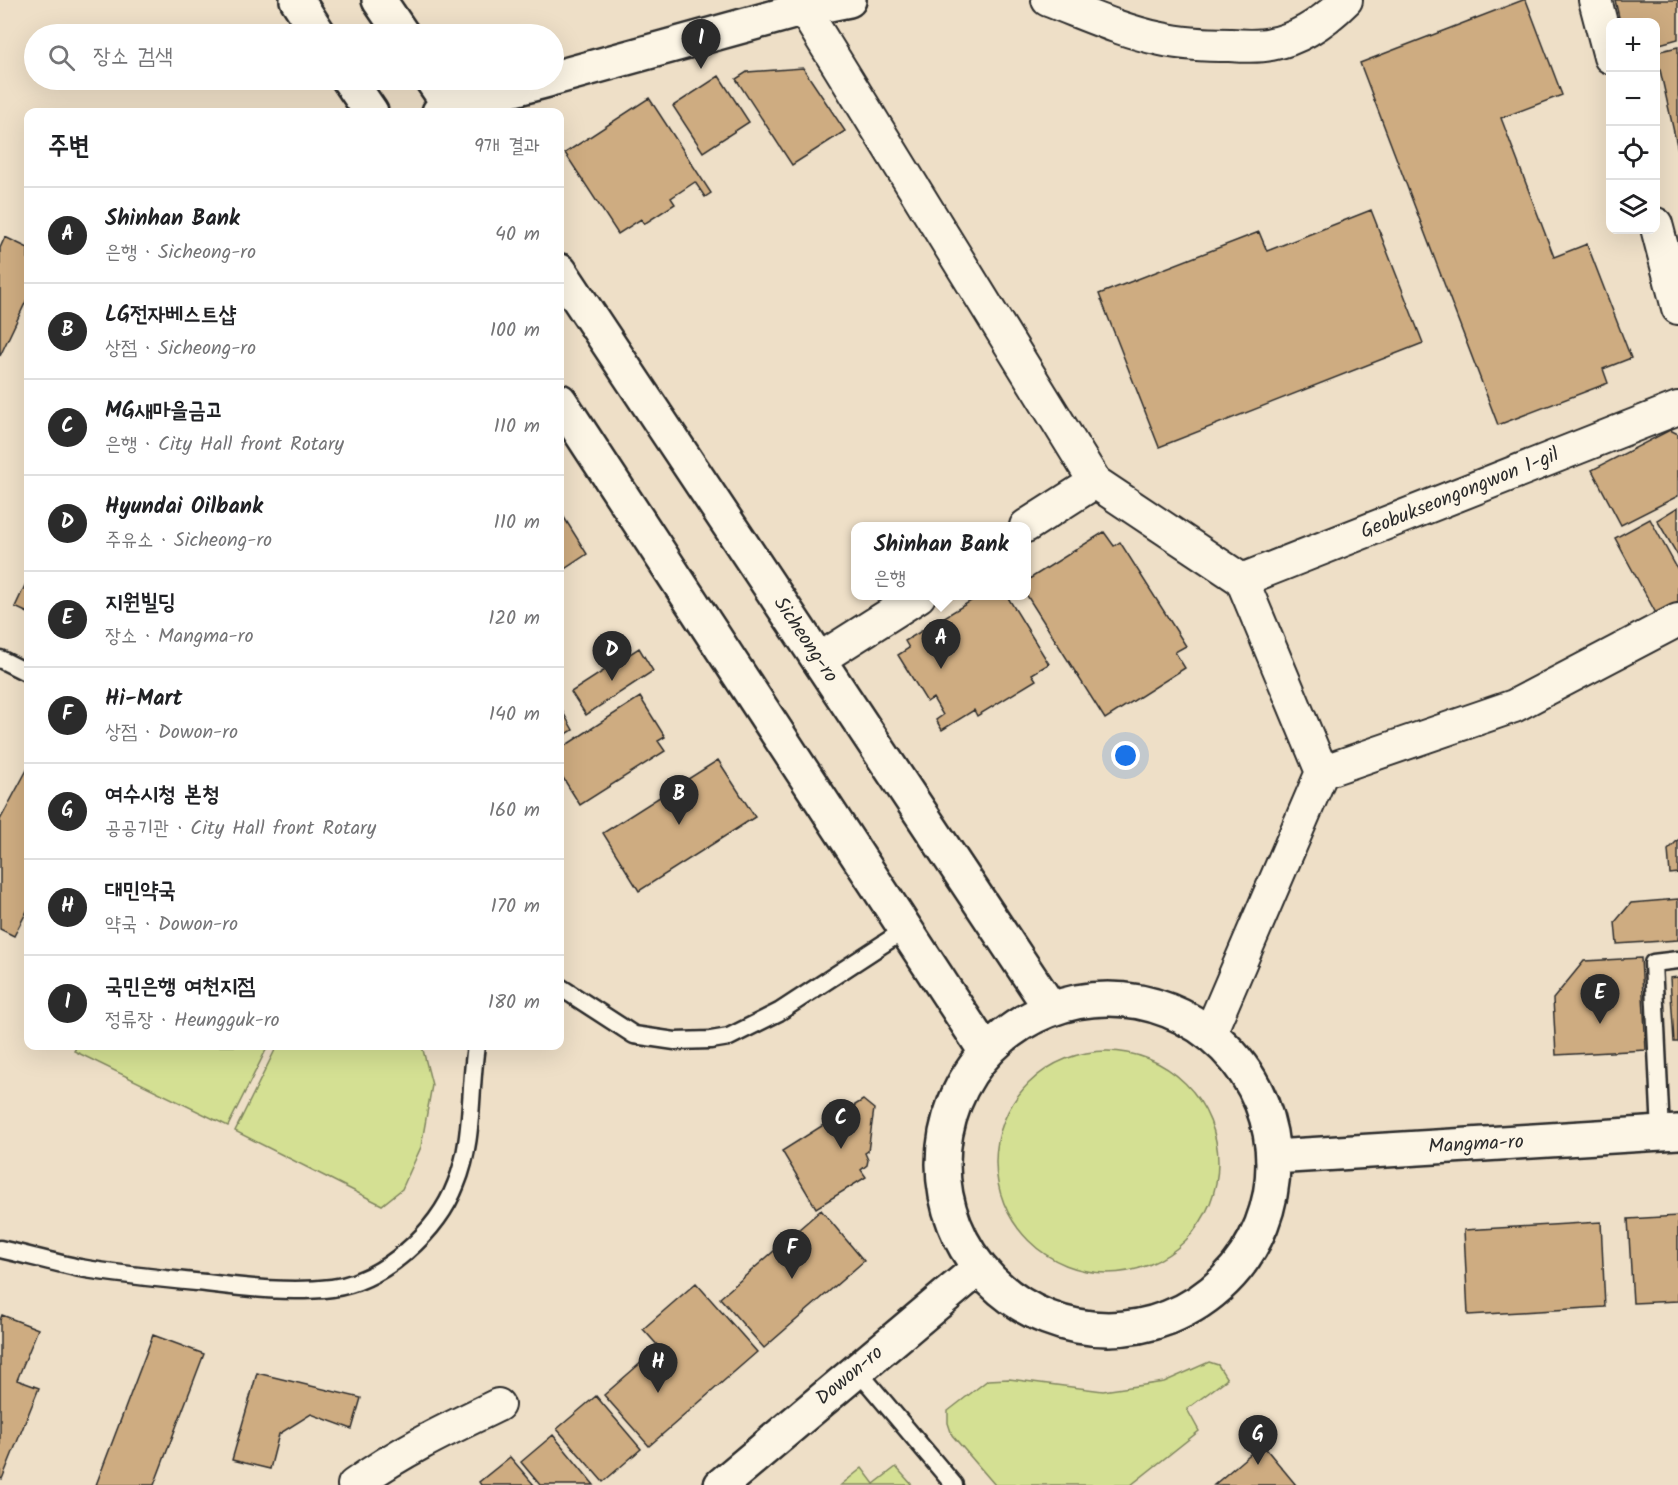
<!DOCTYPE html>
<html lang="ko">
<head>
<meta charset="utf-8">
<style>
	:root { --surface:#fff; --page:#f2f2f2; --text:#202124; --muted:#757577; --line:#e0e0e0; --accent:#2b2b2b }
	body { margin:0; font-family:Kalam,"Poor Story",sans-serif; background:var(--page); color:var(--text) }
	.controls { position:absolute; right:18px; top:18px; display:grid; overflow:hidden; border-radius:12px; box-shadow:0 6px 24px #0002 }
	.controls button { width:54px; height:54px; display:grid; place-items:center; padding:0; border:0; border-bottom:2px solid var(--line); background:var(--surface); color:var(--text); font:30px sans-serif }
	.you { position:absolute; left:1126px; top:756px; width:21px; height:21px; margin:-15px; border:4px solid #fff; border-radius:50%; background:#1a73e8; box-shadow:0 0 0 9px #1a73e833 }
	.badge { display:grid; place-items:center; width:39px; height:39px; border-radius:50%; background:var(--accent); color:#fff; font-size:20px; font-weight:700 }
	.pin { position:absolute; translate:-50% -50px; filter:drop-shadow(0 2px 3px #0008) }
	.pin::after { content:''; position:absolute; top:32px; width:21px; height:18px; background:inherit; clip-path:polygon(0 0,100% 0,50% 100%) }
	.popup { position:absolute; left:851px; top:522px; width:180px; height:78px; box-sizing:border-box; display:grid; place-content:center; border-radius:12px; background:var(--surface); filter:drop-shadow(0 2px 4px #0005); font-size:20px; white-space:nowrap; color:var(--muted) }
	.popup b { font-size:22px; color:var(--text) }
	.popup::after { content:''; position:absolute; left:50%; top:100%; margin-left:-12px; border:12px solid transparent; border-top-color:var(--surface) }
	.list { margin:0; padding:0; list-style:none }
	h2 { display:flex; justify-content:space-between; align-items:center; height:78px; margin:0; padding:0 24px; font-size:26px }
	h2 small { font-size:20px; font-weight:400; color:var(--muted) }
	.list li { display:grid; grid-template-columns:39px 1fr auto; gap:18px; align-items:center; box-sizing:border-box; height:96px; padding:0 24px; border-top:2px solid var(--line) }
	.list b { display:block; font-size:22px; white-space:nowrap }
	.list p { margin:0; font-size:20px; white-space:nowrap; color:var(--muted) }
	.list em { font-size:20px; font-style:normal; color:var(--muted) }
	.icon { flex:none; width:33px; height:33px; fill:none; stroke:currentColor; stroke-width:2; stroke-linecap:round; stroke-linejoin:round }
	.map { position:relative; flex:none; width:1678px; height:1485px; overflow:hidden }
	.search { position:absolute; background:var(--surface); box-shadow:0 6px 24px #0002; left:24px; top:24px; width:540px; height:66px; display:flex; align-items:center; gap:15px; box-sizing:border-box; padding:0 21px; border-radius:33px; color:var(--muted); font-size:22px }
	.panel { position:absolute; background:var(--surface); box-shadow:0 6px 24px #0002; left:24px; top:108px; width:540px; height:942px; border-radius:12px }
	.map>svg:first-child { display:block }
	.green { fill:#d4e093; stroke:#80865f; stroke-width:1.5 }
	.building { fill:#ceac81; stroke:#2b2b2b; stroke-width:1.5 }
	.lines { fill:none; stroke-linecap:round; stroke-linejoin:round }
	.service-casing { stroke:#2b2b2b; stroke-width:21 }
	.minor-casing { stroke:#2b2b2b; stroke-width:36 }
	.tertiary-casing { stroke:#2b2b2b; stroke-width:38 }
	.service { stroke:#fcf5e5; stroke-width:16 }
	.minor { stroke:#fcf5e5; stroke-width:32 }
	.tertiary { stroke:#fcf5e5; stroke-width:33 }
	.labels { text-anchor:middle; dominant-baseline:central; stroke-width:6; stroke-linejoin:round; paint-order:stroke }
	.street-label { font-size:20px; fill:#2b2b2b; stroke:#fcf5e5 }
</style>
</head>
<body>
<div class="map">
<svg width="1678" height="1485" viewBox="0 0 1678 1485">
	<rect width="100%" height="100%" fill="#eedfc7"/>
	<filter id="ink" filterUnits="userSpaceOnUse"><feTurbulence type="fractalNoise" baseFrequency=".0167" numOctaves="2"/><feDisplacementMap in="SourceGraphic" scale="12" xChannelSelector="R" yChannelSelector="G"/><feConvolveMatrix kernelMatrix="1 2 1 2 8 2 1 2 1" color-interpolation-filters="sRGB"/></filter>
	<g filter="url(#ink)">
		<path class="green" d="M77 1046H268L228 1126 74 1051Z
			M277 1046H422L432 1085 421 1147 402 1189 382 1205 235 1131Z
			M996 1162a111 111 0 1 1 222 0a111 111 0 1 1-222 0Z
			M1209 1362 1218 1365 1227 1379 1187 1409 1199 1431 1131 1485H995L952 1435 948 1423V1411L988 1380 1009 1379 1103 1391 1164 1382Z
			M896 1467 912 1485H841L862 1468 874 1484Z"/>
		<path class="building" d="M1523 0H1526L1562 95 1501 118 1554 257 1587 244 1631 358 1603 369 1608 383 1498 425 1360 63Z
			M1615 0H1678V39L1656 45V22H1620Z
			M1678 47V150L1656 52Z
			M803 68 845 131 792 165 736 79 747 72Z
			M719 76 749 122 703 152 673 106Z
			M649 98 711 193 705 197 695 182 671 198 675 204 644 224 641 219 618 234 565 153Z
			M1371 210 1423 343 1159 447 1099 294 1259 232 1267 251Z
			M5 237 28 248V297L0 356V248Z
			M1670 430 1678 434V496L1621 525 1592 470Z
			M1678 507V556L1657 520Z
			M560 511 587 554 560 572Z
			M1650 519 1678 570V606L1658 617 1615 538Z
			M1104 532 1114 546 1120 542 1186 646 1175 652 1185 668 1105 719 1026 594V581Z
			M28 579V613L15 607Z
			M979 596H1007L1049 664 1032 674 1036 680 977 716 974 710 942 730 936 720 943 715 933 698 927 702 898 655 909 648 905 641Z
			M639 648 653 671 586 715 571 692Z
			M640 697 665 737 658 741 665 751 580 805 560 773V749Z
			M560 707 573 730 560 738Z
			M718 760 755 817 639 891 603 833Z
			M28 768V909L14 936 0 929V820Z
			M1678 840V873L1670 874 1668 850Z
			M1678 899V940L1617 944 1615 922 1631 903Z
			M1641 958 1646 1050 1556 1055 1553 999 1584 961Z
			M1678 977V1042H1674L1670 978Z
			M863 1100 874 1109 868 1151 865 1153 868 1160 867 1165 861 1170 866 1177 816 1208 782 1151Z
			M821 1210 864 1261 764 1348 720 1298Z
			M1678 1216V1301L1633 1303 1628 1219Z
			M1601 1222 1605 1307 1468 1315 1464 1230Z
			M696 1283 757 1352 649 1446 604 1395 659 1347 643 1329Z
			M2 1315 38 1329 17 1380 39 1388 2 1479 0 1478V1320Z
			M153 1335 204 1354 154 1485H96Z
			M257 1373 361 1398 352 1429 311 1414 279 1434 270 1469 232 1460Z
			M596 1396 641 1449 603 1482 557 1429Z
			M553 1435 594 1485H540L521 1462Z
			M1262 1444 1296 1485H1214Z
			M510 1457 534 1485H481L479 1482Z"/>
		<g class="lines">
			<g class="service-casing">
				<path id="service" d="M0 659 28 673
					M560 987 634 1035 675 1041 711 1040 729 1037 779 1012 906 929
					M1661 1133 1653 963 1678 960
					M0 1249C26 1255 53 1262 80 1268 121 1275 164 1279 206 1283 247 1288 291 1293 332 1288 384 1281 438 1231 456 1184 474 1141 469 1091 476 1046
					M857 1370 954 1485"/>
			</g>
			<g class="minor-casing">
				<path id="minor" d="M798 0 1095 482 1242 580 1322 772 1210 1033
					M1048 0C1085 14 1122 31 1161 39 1183 44 1207 45 1230 45 1243 46 1258 47 1271 44 1300 39 1326 20 1346 0
					M1595 0 1610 57
					M1656 224 1678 308
					M1026 526 1095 482
					M1242 580 1678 408
					M818 660 919 596
					M1322 772 1514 706 1678 620
					M354 1485C401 1451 446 1430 498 1405"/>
			</g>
			<g class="tertiary-casing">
				<path id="tertiary" d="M297 0 319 34
					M379 0 402 34
					M554 78 804 9 849 0
					M349 80 371 112
					M432 80 454 112
					M439 112 449 106 548 80
					M560 271 1051 1009
					M560 401 986 1052
					M943 1164a165 165 0 1 1 330 0a165 165 0 1 1-330 0Z
					M1273 1157 1678 1132
					M721 1485 979 1268"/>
			</g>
			<use href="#service" class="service"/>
			<use href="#minor" class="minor"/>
			<use href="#tertiary" class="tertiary"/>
		</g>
	</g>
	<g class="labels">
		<g class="street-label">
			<text transform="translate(1460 494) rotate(-22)">Geobukseongongwon 1-gil</text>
			<text transform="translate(805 640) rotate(56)">Sicheong-ro</text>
			<text transform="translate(1476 1145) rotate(-3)">Mangma-ro</text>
			<text transform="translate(850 1376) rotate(-40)">Dowon-ro</text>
		</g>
	</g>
</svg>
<div class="controls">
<button>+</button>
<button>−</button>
<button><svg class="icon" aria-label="locate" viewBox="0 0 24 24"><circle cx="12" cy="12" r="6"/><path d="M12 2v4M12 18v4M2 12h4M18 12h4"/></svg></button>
<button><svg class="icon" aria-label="layers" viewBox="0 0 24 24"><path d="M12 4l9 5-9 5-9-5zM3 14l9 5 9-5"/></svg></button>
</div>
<div class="you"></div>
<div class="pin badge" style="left:941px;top:669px">A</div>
<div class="popup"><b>Shinhan Bank</b>은행</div>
<div class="pin badge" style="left:679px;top:825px">B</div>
<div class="pin badge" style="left:841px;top:1149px">C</div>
<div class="pin badge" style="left:612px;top:681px">D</div>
<div class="pin badge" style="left:1600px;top:1024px">E</div>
<div class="pin badge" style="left:792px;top:1279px">F</div>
<div class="pin badge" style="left:1258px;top:1465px">G</div>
<div class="pin badge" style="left:658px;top:1393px">H</div>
<div class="pin badge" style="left:701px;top:69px">I</div>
<div class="search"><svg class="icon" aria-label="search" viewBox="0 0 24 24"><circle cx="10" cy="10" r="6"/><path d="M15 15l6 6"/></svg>장소 검색</div>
<section class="panel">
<h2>주변<small>9개 결과</small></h2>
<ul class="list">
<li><span class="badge">A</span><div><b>Shinhan Bank</b><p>은행 · Sicheong-ro</p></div><em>40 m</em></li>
<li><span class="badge">B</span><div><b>LG전자베스트샵</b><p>상점 · Sicheong-ro</p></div><em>100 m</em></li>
<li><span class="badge">C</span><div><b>MG새마을금고</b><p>은행 · City Hall front Rotary</p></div><em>110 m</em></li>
<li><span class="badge">D</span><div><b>Hyundai Oilbank</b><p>주유소 · Sicheong-ro</p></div><em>110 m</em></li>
<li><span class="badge">E</span><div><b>지원빌딩</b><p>장소 · Mangma-ro</p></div><em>120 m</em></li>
<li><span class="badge">F</span><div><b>Hi-Mart</b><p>상점 · Dowon-ro</p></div><em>140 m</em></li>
<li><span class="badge">G</span><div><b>여수시청 본청</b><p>공공기관 · City Hall front Rotary</p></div><em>160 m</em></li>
<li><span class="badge">H</span><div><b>대민약국</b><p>약국 · Dowon-ro</p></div><em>170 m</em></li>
<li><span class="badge">I</span><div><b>국민은행 여천지점</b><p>정류장 · Heungguk-ro</p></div><em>180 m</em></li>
</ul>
</section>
</div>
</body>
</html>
